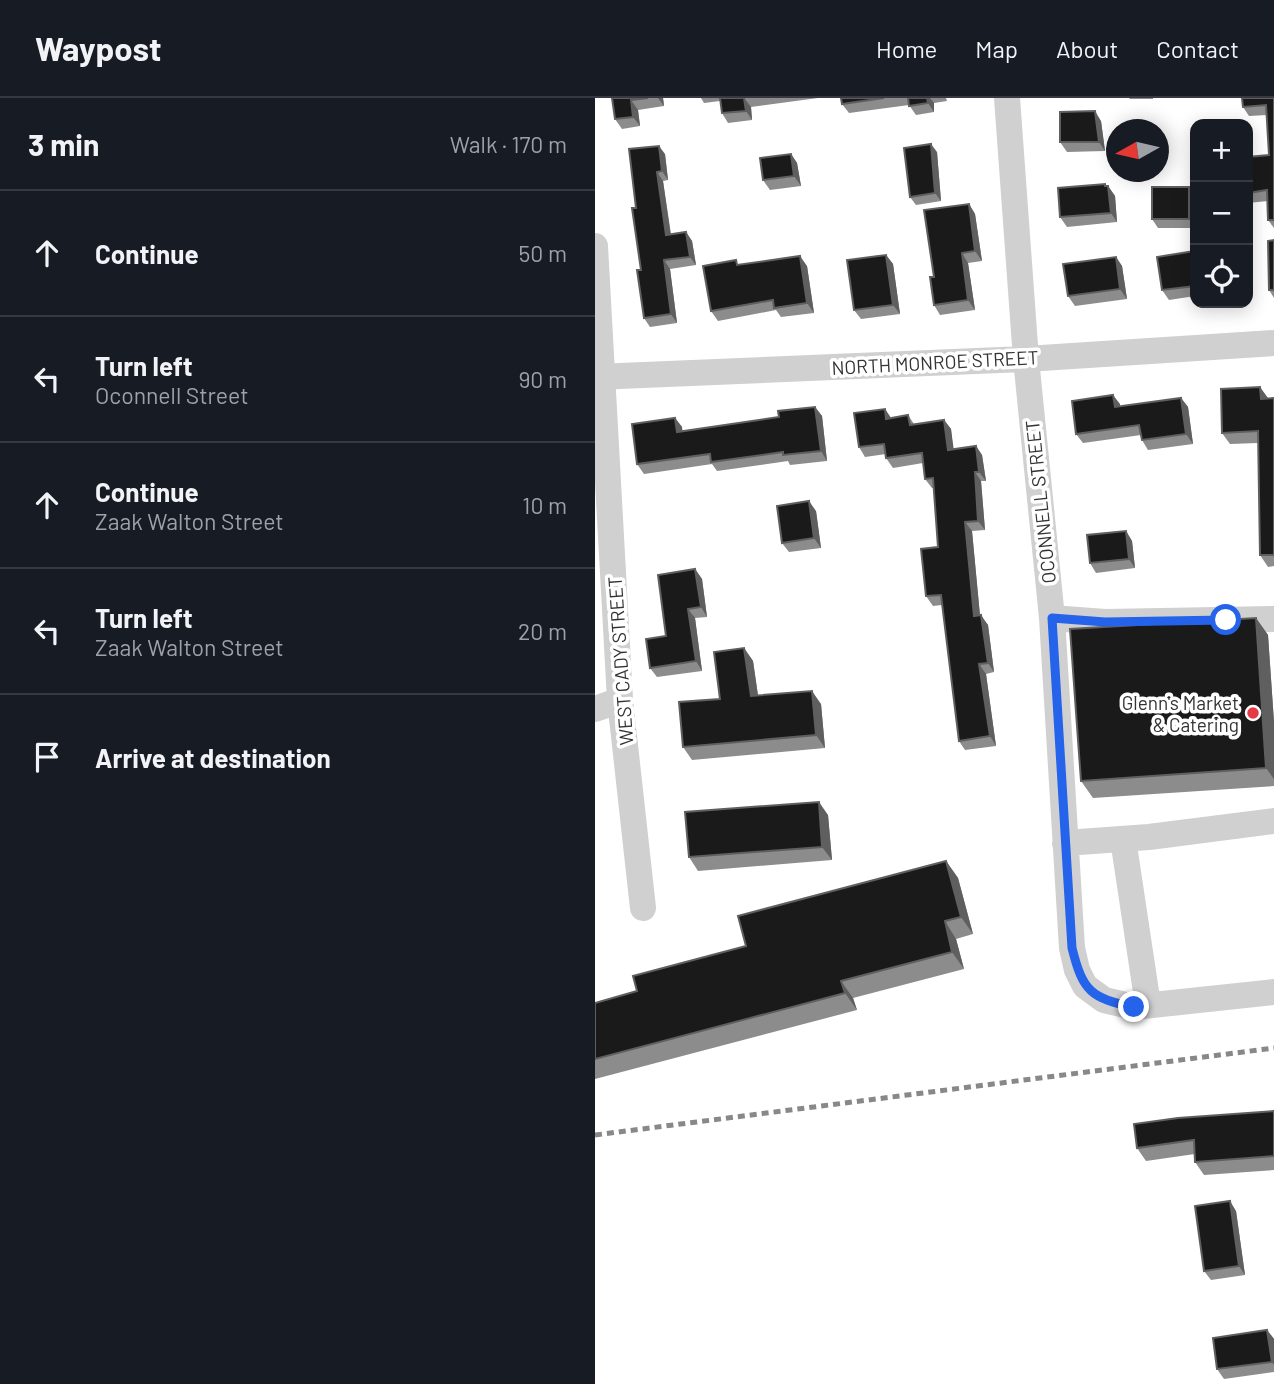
<!DOCTYPE html>
<html lang="en">
<head>
<meta charset="utf-8">
<style>
	:root { --surface:#171b24; --page:#20242c; --text:#f1f3f6; --muted:#9ea1a6; --line:#363941 }
	body { margin:0; font-family:Barlow,sans-serif; background:var(--page); color:var(--text) }
	.controls { position:absolute; right:21px; top:21px; display:grid; overflow:hidden; border-radius:14px; box-shadow:0 4px 18px #0003 }
	.controls button { width:63px; height:63px; display:grid; place-items:center; padding:0; border:0; border-bottom:2px solid var(--line); background:var(--surface); color:var(--text); font:35px sans-serif }
	.compass { position:absolute; left:511px; top:21px; width:63px; height:63px; border-radius:50%; background:var(--surface); box-shadow:0 4px 18px #0003; rotate:262deg }
	.stop { position:absolute; width:21px; height:21px; margin:-16px; border:5px solid #2563eb; border-radius:50%; background:#fff }
	.stop.end { background:#2563eb; border-color:#fff; box-shadow:0 2px 7px #0008 }
	.list { margin:0; padding:0; list-style:none }
	h2 { display:flex; justify-content:space-between; align-items:center; height:91px; margin:0; padding:0 28px; font-size:30px }
	h2 small { font-size:23px; font-weight:400; color:var(--muted) }
	.list li { display:grid; grid-template-columns:46px 1fr auto; gap:21px; align-items:center; box-sizing:border-box; height:126px; padding:0 28px; border-top:2px solid var(--line) }
	.list b { display:block; font-size:26px; white-space:nowrap }
	.list p { margin:0; font-size:23px; white-space:nowrap; color:var(--muted) }
	.list em { font-size:23px; font-style:normal; color:var(--muted) }
	.icon { flex:none; width:38px; height:38px; fill:none; stroke:currentColor; stroke-width:2; stroke-linecap:round; stroke-linejoin:round }
	.map { position:relative; flex:none; width:679px; height:1286px; overflow:hidden }
	header { display:flex; align-items:center; gap:42px; box-sizing:border-box; height:98px; padding:0 35px; background:var(--surface); border-bottom:2px solid var(--line) }
	header strong { font-size:33px }
	nav { display:flex; gap:38px; margin-inline-start:auto; font-size:24px }
	main { display:flex }
	aside { flex:1; background:var(--surface) }
	.map>svg:first-child { display:block }
	.lines { fill:none; stroke-linecap:round; stroke-linejoin:round }
	.minor { stroke:#d0d0d0; stroke-width:26 }
	.rail { stroke:#888; stroke-width:5; stroke-dasharray:7 5; stroke-linecap:butt }
	.wall { fill:#8c8c8c }
	.shaded-wall { fill:#5f5f5f }
	.building { fill:#1a1a1a; stroke:#5f5f5f; stroke-width:2 }
	.route { stroke:#2563eb; stroke-width:9 }
	.poi-dot { fill:#e63946; stroke:#fff; stroke-width:2.5 }
	.labels { text-anchor:middle; dominant-baseline:central; stroke-width:7; stroke-linejoin:round; paint-order:stroke }
	.street-label { font-size:19px; fill:#333; stroke:#fff }
	.poi-label { font-size:19px; fill:#333; stroke:#fff; text-anchor:end }
</style>
</head>
<body>
<header>
<strong>Waypost</strong>
<nav><a>Home</a><a>Map</a><a>About</a><a>Contact</a></nav>
</header>
<main>
<aside>
<h2>3 min<small>Walk · 170 m</small></h2>
<ul class="list">
<li><svg class="icon" aria-label="ahead" viewBox="0 0 24 24"><path d="M12 20V5M6 11l6-6 6 6"/></svg><div><b>Continue</b></div><em>50 m</em></li>
<li><svg class="icon" aria-label="left" viewBox="0 0 24 24"><path d="M17 20v-9H6M10 6l-5 5 5 5"/></svg><div><b>Turn left</b><p>Oconnell Street</p></div><em>90 m</em></li>
<li><svg class="icon" aria-label="ahead" viewBox="0 0 24 24"><path d="M12 20V5M6 11l6-6 6 6"/></svg><div><b>Continue</b><p>Zaak Walton Street</p></div><em>10 m</em></li>
<li><svg class="icon" aria-label="left" viewBox="0 0 24 24"><path d="M17 20v-9H6M10 6l-5 5 5 5"/></svg><div><b>Turn left</b><p>Zaak Walton Street</p></div><em>20 m</em></li>
<li><svg class="icon" aria-label="arrive" viewBox="0 0 24 24"><path d="M6 21V4h12l-3 4 3 4H6"/></svg><div><b>Arrive at destination</b></div></li>
</ul>
</aside>
<div class="map">
<svg width="679" height="1286" viewBox="0 0 679 1286">
	<rect width="100%" height="100%" fill="#fff"/>
	<g class="lines">
		<path class="minor" d="M412 0 431 261 457 520 477 850 482 872 490 888 509 902 539 909 679 894
			M0 148 25 602 48 810
			M0 279 431 261 679 245
			M457 520 510 524 679 521
			M0 611 25 602
			M528 741 553 907
			M470 745 554 739 679 723"/>
		<path class="rail" d="M0 1037 679 950"/>
	</g>
	<path class="wall" d="M17 0H68L69 8 43 12 45 28 27 31 20 21Z
		M106 0H223L156 9 157 22 133 25 127 15 125 3 109 5Z
		M246 0H351L352 3 339 5V14L321 17 314 7 254 15 247 6Z
		M534 0H558V1H535Z
		M679 0V130L673 122V103L653 105V59L674 57 672 17 654 18 648 9Z
		M506 23 510 53 472 54 465 44Z
		M342 54 346 103 321 107 315 99Z
		M70 56 73 82 68 83 76 136 91 134 97 143 101 167 75 171 82 225 55 229 49 220 41 110Z
		M196 56 202 65 206 88 175 92 168 82Z
		M511 88H513L520 98 522 124 472 129 465 119Z
		M594 89 600 97V130H563L557 121Z
		M374 106 380 116 387 163 373 165 380 212 345 217 339 207V179Z
		M679 142V200L674 192Z
		M600 153V198L574 202 567 192Z
		M291 157 298 166 305 216 266 221 259 212Z
		M521 159 527 168 532 201 480 208 473 198Z
		M145 167 212 168 219 215 186 219 181 212 123 223 116 213Z
		M518 297 525 309 586 300 593 309 598 346 553 352 547 342 546 337 488 345 481 336Z
		M673 300H679V468L673 469 665 457 663 345 635 346 627 335Z
		M220 309 227 318 232 363 195 367 193 363 122 373 117 366 49 376 42 366 80 320 87 329V333L184 319Z
		M290 311 296 320 313 317 319 326 349 322 356 331 358 351 381 348 387 357 391 383H386L390 432 377 433 385 518 393 527 399 574 391 576 401 648 370 652 364 643 347 507 338 508 331 498 343 449 339 390H337L330 381 328 365 298 370 291 360V356L270 359 264 349Z
		M221 413 226 450 194 454 187 445Z
		M531 433 537 443 540 470 501 475 495 465Z
		M100 471 107 481 112 519 100 520 107 573 62 579 55 570 71 538Z
		M661 520 673 537 679 624V688L498 700 486 683Z
		M149 550 158 563 163 598 226 606 230 650 97 662 88 649 125 601Z
		M233 717 237 762 103 773 94 759Z
		M351 763 363 780 378 836 361 841 369 871 258 900 262 912 0 981V905L42 893 151 848Z
		M679 1013V1072L609 1077 600 1064V1056L551 1063 542 1050Z
		M641 1113 650 1177 616 1182 609 1173Z
		M672 1232 679 1241V1274L629 1281 622 1271Z"/>
	<path class="shaded-wall" d="M63 0H68L69 8Z
		M149 0 156 9 157 22 151 13Z
		M332 0H335L339 5V14L333 5Z
		M36 2 43 12 45 28 38 19Z
		M500 13 506 23 510 53 504 44Z
		M336 46 342 54 346 103 340 95Z
		M64 48 70 56 73 82 67 73Z
		M196 56 202 65 206 88 199 78Z
		M62 74 68 83 77 146 71 137Z
		M510 86 514 92 513 88 520 98 522 124 516 115Z
		M594 89 600 97V130L594 121Z
		M374 106 380 116 387 163 380 153Z
		M91 134 97 143 101 167 95 159Z
		M367 155 373 165 380 212 373 202Z
		M291 157 298 166 305 216 298 207Z
		M205 158 212 168 219 215 212 205Z
		M521 159 527 168 532 201 525 191Z
		M69 162 75 171 82 225 76 216Z
		M665 289 673 300 666 301Z
		M518 297 525 306 526 319 520 309Z
		M586 300 593 309 598 346 591 336Z
		M220 309 227 318 232 363 226 353Z
		M290 311 296 320 291 321Z
		M80 320 87 329 89 343 82 334Z
		M349 322 356 331 360 361 353 352Z
		M381 348 387 357 391 383 384 374Z
		M380 374 386 383 390 432 383 423Z
		M214 403 221 413 226 450 219 440Z
		M370 424 377 433 386 528 379 518Z
		M531 433 537 443 540 470 534 461Z
		M100 471 107 481 112 519 106 509Z
		M93 511 100 520 107 573 101 563Z
		M386 517 393 527 399 574 393 565Z
		M661 520 673 537 679 624V681L671 670Z
		M149 550 158 563 165 611 156 598Z
		M384 566 391 576 401 648 395 638Z
		M217 593 226 606 230 650 221 637Z
		M224 704 233 717 237 762 227 749Z
		M351 763 363 780 378 836 366 819Z
		M350 823 361 841 369 871 357 854Z
		M246 883 258 900 262 912 250 895Z
		M635 1103 641 1113 650 1177 644 1168Z
		M672 1232 679 1241V1267L677 1264Z"/>
	<path class="building" d="M17 0H53L36 2 38 19 20 21Z
		M125 0H149L151 13 127 15Z
		M246 0H289L247 6Z
		M313 0H332L333 5 314 8Z
		M647 0H679V122H673L672 92 653 95V59L674 57 671 7 648 9Z
		M500 13 504 44H465V14Z
		M336 46 340 95 315 99 309 50Z
		M64 48 67 73 62 74 71 137 91 134 95 159 69 162 76 216 49 220 42 172H46L37 110H41L34 51Z
		M196 56 199 78 168 82 165 60Z
		M510 86V88H513L516 115 465 119 463 90Z
		M557 89H594V121H557Z
		M374 106 380 153 367 155 373 202 339 207 335 179H339L329 112Z
		M679 142V192H674L673 143Z
		M600 153V188L567 192 562 159Z
		M291 157 298 207 259 212 252 162Z
		M205 158 212 205 179 210 178 202 116 213 108 168 141 162 142 167Z
		M521 159 525 191 473 198 468 166Z
		M665 289 666 301 679 300V457H665L663 333 627 335 626 291Z
		M518 297 520 309 586 300 591 336 547 342 544 327 481 336 477 303Z
		M220 309 226 353 188 357V354L116 364 115 356 42 366 37 326 80 320 82 334 184 319 183 313Z
		M290 311 291 321 313 317 315 327 349 322 353 352 381 348 384 374H380L383 423 370 424 379 518 386 517 393 565 384 566 395 638 364 643 346 497 331 498 326 451 343 449 338 380 330 381 327 355 291 360 289 346 264 349 259 315Z
		M214 403 219 440 187 445 182 408Z
		M531 433 534 461 495 465 492 437Z
		M100 471 106 509 93 511 101 563 55 570 51 541 71 538 63 477Z
		M661 520 671 670 486 683 475 531Z
		M149 550 156 598 217 593 221 637 88 649 84 604 125 601 119 554Z
		M224 704 227 749 94 759 90 714Z
		M351 763 366 819 350 823 357 854 246 883 250 895 0 961V905L42 893 38 878 151 848 143 818Z
		M679 1013V1058L600 1064 599 1042 542 1050 539 1026 583 1020Z
		M635 1103 644 1168 609 1173 600 1108Z
		M672 1232 677 1264 622 1271 618 1240Z"/>
	<g class="lines">
		<path class="route" d="M539 909C496 900 488 894 477 850L457 520 510 524 631 522"/>
	</g>
	<circle class="poi-dot" cx="658" cy="615" r="7"/>
	<g class="labels">
		<g class="street-label">
			<text transform="translate(340 264) rotate(-3)">NORTH MONROE STREET</text>
			<text transform="translate(445 404) rotate(-96)">OCONNELL STREET</text>
			<text transform="translate(25 563) rotate(-94)">WEST CADY STREET</text>
		</g>
		<g class="poi-label">
			<text x="644" y="604">Glenn's Market<tspan x="644" dy="22">&amp; Catering</tspan></text>
		</g>
	</g>
</svg>
<div class="controls">
<button>+</button>
<button>−</button>
<button><svg class="icon" aria-label="locate" viewBox="0 0 24 24"><circle cx="12" cy="12" r="6"/><path d="M12 2v4M12 18v4M2 12h4M18 12h4"/></svg></button>
</div>
<svg class="compass" viewBox="-18 -18 36 36"><path d="M0-13l5 13h-10z" fill="#e53935"/><path d="M0 13l5-13h-10z" fill="#9ea1a6"/></svg>
<div class="stop" style="left:631px;top:522px"></div>
<div class="stop end" style="left:539px;top:909px"></div>
</div>
</main>
</body>
</html>
